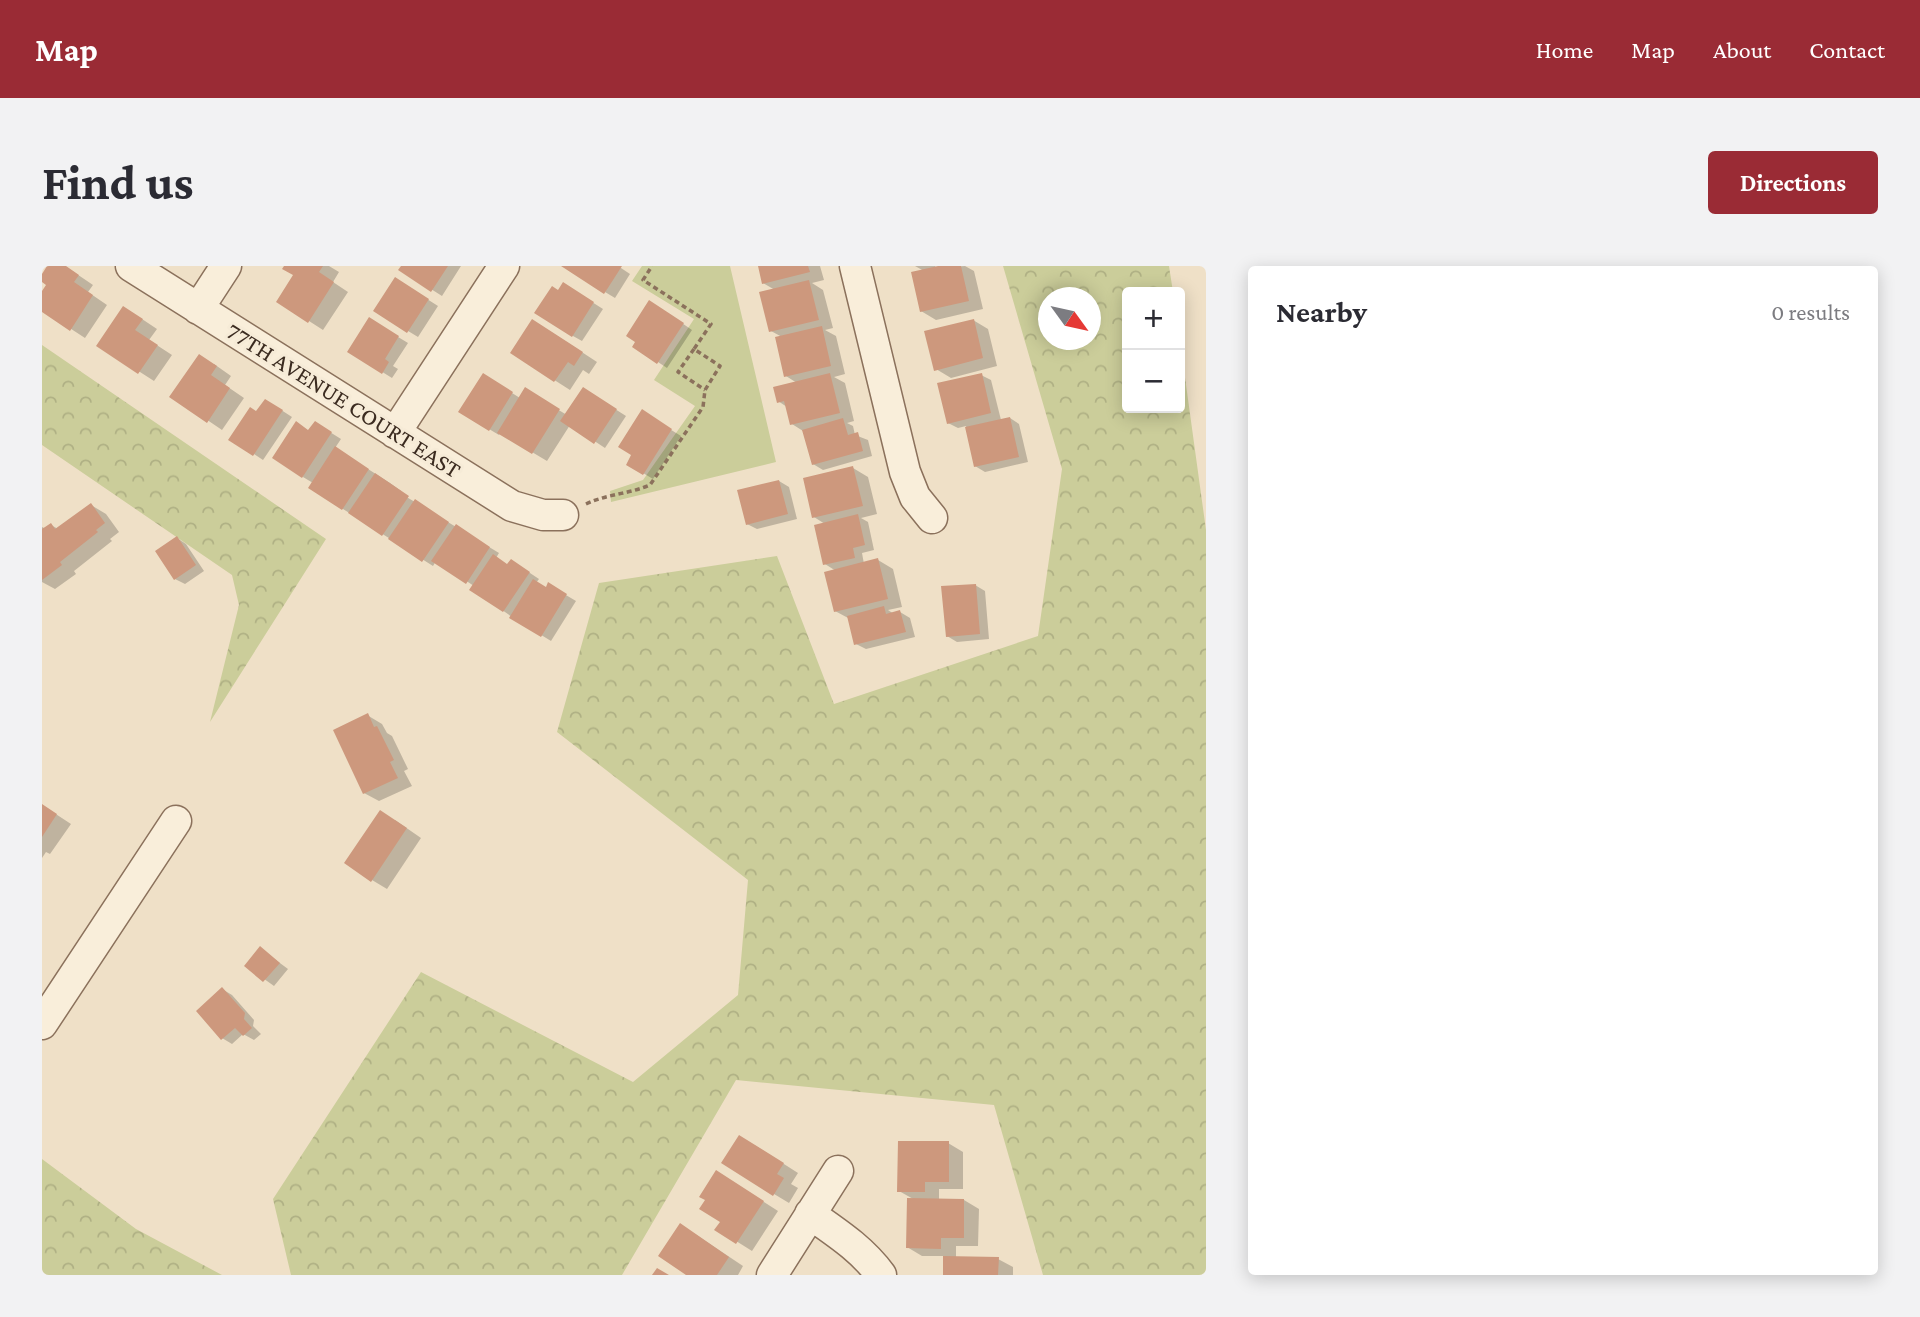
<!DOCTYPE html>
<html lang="en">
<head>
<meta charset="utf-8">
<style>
	:root { --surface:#fff; --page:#f2f2f3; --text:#2b2b33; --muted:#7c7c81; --line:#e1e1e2; --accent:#9a2b35 }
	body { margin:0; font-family:"Crimson Pro",serif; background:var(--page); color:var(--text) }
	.controls { position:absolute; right:21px; top:21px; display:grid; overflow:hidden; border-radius:7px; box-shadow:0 4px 18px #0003 }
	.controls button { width:63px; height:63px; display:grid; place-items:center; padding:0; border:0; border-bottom:2px solid var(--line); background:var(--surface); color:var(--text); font:35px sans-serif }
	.compass { position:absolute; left:996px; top:21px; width:63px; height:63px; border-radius:50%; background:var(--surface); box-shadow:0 4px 18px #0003; rotate:123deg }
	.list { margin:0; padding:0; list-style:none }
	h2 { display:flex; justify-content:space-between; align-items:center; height:91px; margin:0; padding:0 28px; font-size:30px }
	h2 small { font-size:23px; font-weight:400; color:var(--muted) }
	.map { position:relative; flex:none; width:1164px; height:1009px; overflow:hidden; border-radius:7px }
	header { display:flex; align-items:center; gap:42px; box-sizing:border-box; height:98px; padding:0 35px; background:var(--accent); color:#fff }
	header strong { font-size:33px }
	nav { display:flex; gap:38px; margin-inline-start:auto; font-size:24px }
	.intro { display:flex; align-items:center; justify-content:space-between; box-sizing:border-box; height:168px; padding:0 42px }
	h1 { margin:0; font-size:49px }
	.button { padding:18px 32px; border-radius:7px; background:var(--accent); color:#fff; font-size:24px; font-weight:700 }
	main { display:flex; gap:42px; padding:0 42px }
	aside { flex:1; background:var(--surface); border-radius:7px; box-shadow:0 4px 18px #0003 }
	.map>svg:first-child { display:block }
	.forest { fill:url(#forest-crowns); fill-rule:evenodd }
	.park { fill:#cbcd9a }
	.shadow { fill:#0003 }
	.building { fill:#cd987d }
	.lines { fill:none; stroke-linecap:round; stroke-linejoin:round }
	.minor-casing { stroke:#8b715c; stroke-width:33 }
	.path { stroke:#8b715c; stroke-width:3.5; stroke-dasharray:5 3.5; stroke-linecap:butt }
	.minor { stroke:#f9eeda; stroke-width:30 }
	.labels { text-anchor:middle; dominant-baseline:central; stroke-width:6; stroke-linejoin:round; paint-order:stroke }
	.street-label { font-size:24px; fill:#3b2b20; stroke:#f6ebd7 }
</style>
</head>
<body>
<header>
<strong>Map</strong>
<nav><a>Home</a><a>Map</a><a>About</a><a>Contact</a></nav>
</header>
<div class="intro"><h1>Find us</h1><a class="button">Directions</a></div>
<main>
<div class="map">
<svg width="1164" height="1009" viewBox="0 0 1164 1009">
	<defs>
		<pattern id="forest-crowns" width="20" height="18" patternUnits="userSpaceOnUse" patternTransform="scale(1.75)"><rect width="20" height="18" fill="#cbcd9a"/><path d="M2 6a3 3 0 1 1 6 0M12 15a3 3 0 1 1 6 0" fill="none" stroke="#afb084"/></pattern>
	</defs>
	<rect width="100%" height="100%" fill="#efe0c7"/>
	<path class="forest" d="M961 0H1127L1131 26H1085V142H1138V75L1164 264V1009H1001L952 839 694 814 580 1009H249L231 933 379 706 591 816 696 729 706 614 515 466 557 317 735 290 792 438 996 370 1020 203ZM1006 32H1048V74H1006Z
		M0 79 284 273 168 456 197 339 190 309 0 179Z
		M0 893 94 963 180 1009H0Z"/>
	<path class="park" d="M600 0H688L734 196 569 236 568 225 601 214 653 140 612 114 652 53 590 15Z"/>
	<path class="shadow" d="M7 0H23L51 19 46 26 65 39 43 72 0 44V28L7 18 0 14V11Z
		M244 0H287L297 6 291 16 306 26 281 64 267 55 253 9Z
		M361 0H419L400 30 359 4Z
		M576 0 588 8 573 32 563 26Z
		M717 0H778L782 14 770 17 781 24 791 62 783 64 794 70 803 108 792 111 803 117 812 155 805 157 811 160 813 169 826 174 830 190 781 204 771 198 761 165 750 158 745 141 736 135 755 117 744 110 740 71 729 65 733 24 721 17Z
		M873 0H893L894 2 923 0 932 5 941 43 894 54 879 45 882 5Z
		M363 19 396 40 376 71 333 45Z
		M531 24 561 43 540 75 531 70 516 26Z
		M618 42 650 64 625 102 616 96 596 76Z
		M97 51 115 63 107 74 130 89 112 115 56 79Z
		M328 54 366 77 351 100 356 103 350 112 308 86Z
		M931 54 946 63 955 100 909 112 894 103Z
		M506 64 555 96 547 108 541 104 528 124 470 87Z
		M172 98 189 110 183 119 202 132 180 164 130 130Z
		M441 109 478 132 483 124 525 149 551 129 584 150 563 182 528 159 505 195 458 167 457 169 447 163Z
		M939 109 949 114 959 154 968 152 977 158 986 196 943 206 933 200 924 160 916 162 906 157Z
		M233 140 250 151 221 194 212 188Z
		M600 146 639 170 611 213 586 198 592 189Z
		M283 163 299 173 293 182 348 217 359 225 358 227 457 287 454 292 466 300 479 301 497 313 494 317 504 323 507 319 534 335 509 375 470 351 430 323 432 320 394 295 391 300 301 243 271 217 261 211 267 165Z
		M811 202 826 211 835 248 819 252 826 256 832 284 820 287 822 298 836 294 851 303 860 341 846 344 852 348 858 346 868 352 873 371 824 383 814 378 808 353 793 345 794 305 783 298V258L772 251Z
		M737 215 747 221 755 253 715 263 705 258Z
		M49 239 64 248 77 266 68 273 70 275 32 305 34 308 13 323 0 316V261L4 263 9 259 16 263Z
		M135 272 144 278 162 305 143 318 133 313Z
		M933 319 943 325 947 373 915 376 905 370Z
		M325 449 340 458 345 467 350 470 366 503 362 505 370 520 337 535 322 527Z
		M0 539 29 558 8 588 4 586 0 592Z
		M353 554 379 572 345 623 330 614Z
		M219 683 246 703 232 720 204 700Z
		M180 723 190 729 212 754 211 760 219 768 212 774 201 768 190 778 180 772Z
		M906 877 921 886V923H897V934H922L937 943 936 980H914V992L956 993 971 1001V1009H902L903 990H880L865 981 873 934 857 925Z
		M712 879 756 907 749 918 756 922 747 937 681 897Z
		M689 915 736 945 710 985 675 963 680 955Z
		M653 968 701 1000 696 1009H648Z"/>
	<path class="building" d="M5 0H24L37 9 32 16 51 29 28 65 0 46V25L4 19 0 16V8Z
		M242 0H281L277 6 292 16 266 57 234 36 251 9 240 3Z
		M359 0H406L389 26 356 4Z
		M519 0H580L562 28Z
		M716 0H766L768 6 720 18Z
		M896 0H919L927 35 878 46 869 6Z
		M353 11 387 33 365 67 331 45Z
		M767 14 777 54 727 66 717 26Z
		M521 16 552 36 530 71 492 47 510 20 516 24Z
		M607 34 642 57 615 98 590 81 593 76 584 70Z
		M81 40 101 53 93 64 116 79 96 108 54 80Z
		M327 51 357 70 343 93 347 96 340 108 305 86Z
		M490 53 541 86 532 100 526 96 512 116 468 87Z
		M932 53 941 92 892 105 882 65Z
		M780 60 789 100 742 111 733 71Z
		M157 88 175 100 169 109 188 122 165 157 127 131Z
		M441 107 471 126 447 165 416 146Z
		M788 107 798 147 748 159 742 135 735 137 731 121Z
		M940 107 949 147 905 158 895 117Z
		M483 121 518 143 490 188 455 167Z
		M541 121 575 143 552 178 518 155Z
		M223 133 241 144 211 190 186 174 208 141 214 145Z
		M600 143 630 163 601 209 584 199 589 189 576 181Z
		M968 151 977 191 932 201 923 161Z
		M801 152 806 169 816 166 821 185 770 199 760 164Z
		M254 155 266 164 273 155 290 166 260 212 230 192Z
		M293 180 327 203 300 244 266 222Z
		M811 200 821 240 770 252 761 212Z
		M333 207 367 230 340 270 306 247Z
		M737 214 746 248 704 259 695 224Z
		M373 233 407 256 380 296 346 273Z
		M49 237 63 257 54 264 56 266 18 296 20 299 0 314V263L9 257 13 263Z
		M816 248 823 279 811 282 813 292 781 299 772 259Z
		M414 258 448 281 424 318 389 295Z
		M135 270 154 299 132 314 113 285Z
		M451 288 465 298 469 293 488 306 461 346 427 324Z
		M836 292 846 333 792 346 782 306Z
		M491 313 504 321 506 316 525 328 499 371 467 352Z
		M934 318 938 368 904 371 899 320Z
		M842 340 844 348 858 344 864 366 812 379 805 350Z
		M326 447 332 461 335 460 352 494 348 496 356 512 321 528 291 464Z
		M0 538 15 548 0 571Z
		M338 544 365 562 329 616 302 597Z
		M218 680 238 697 221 716 202 700Z
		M180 721 203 747 202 753 210 762 201 770 193 762 179 774 154 745Z
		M697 869 742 897 735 908 742 912 731 930 679 897Z
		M856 875H907V916H883V926H855Z
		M674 904 722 935 694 978 672 964 678 956 657 943 663 934 657 931Z
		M865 932 922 933V972H899V983L864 982Z
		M638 957 687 991 675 1009H644L616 990Z
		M901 990 957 991 956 1009H901Z
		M615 1002 627 1009H610Z"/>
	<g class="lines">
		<g class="minor-casing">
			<path id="minor" d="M89 0 470 240 501 249H521
				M813 0 863 206 873 231 890 252
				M156 43 184 0
				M353 167 462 0
				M0 758 134 555
				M768 948C795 967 820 983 839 1009
				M730 1009 796 905"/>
		</g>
		<path class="path" d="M652 83 636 106 663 124
			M544 238C565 228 587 228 608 219L661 141 663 124 678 100 652 83 669 58 601 14 610 0"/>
		<use href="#minor" class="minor"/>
	</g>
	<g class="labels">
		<g class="street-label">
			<text transform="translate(302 134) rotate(32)">77TH AVENUE COURT EAST</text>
		</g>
	</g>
</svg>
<div class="controls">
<button>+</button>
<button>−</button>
</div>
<svg class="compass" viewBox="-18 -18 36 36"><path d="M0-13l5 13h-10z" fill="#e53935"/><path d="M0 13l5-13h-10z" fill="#7c7c81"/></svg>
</div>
<aside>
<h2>Nearby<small>0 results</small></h2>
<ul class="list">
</ul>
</aside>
</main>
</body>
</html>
